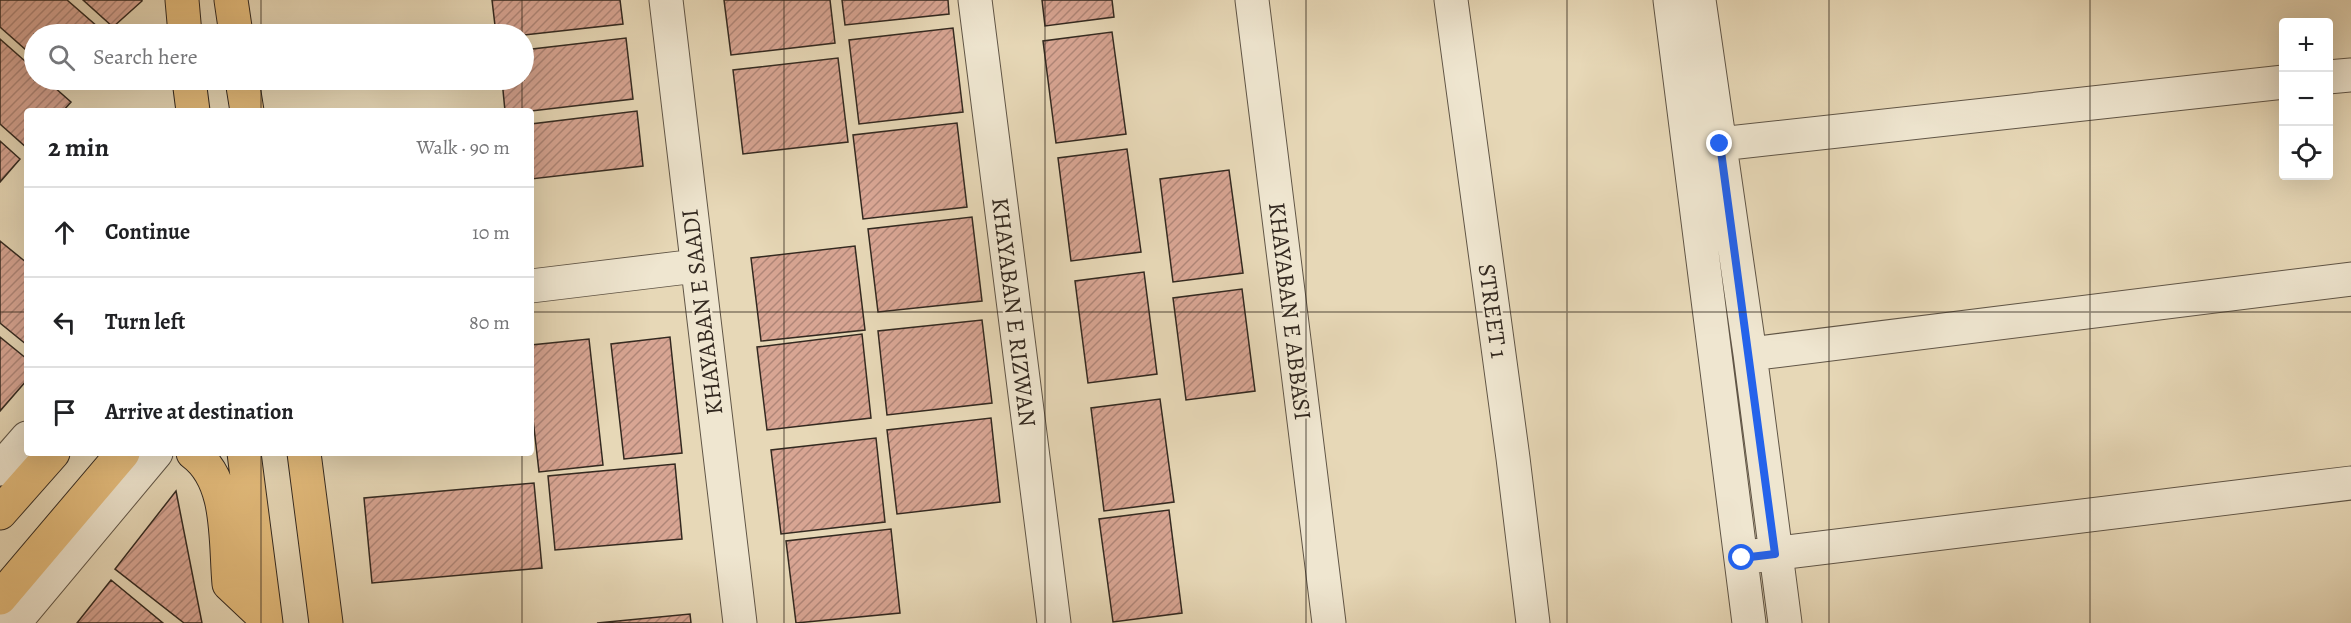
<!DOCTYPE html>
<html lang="en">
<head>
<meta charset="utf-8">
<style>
	:root { --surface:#fff; --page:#f6f6f6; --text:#202124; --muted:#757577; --line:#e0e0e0 }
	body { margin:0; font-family:Alegreya,serif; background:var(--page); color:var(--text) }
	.controls { position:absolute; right:18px; top:18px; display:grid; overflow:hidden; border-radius:6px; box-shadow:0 6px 24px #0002 }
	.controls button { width:54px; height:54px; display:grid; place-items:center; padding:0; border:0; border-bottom:2px solid var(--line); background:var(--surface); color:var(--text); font:30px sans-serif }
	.stop { position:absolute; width:18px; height:18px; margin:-14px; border:4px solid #2563eb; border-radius:50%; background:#fff }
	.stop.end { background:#2563eb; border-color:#fff; box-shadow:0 2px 6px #0008 }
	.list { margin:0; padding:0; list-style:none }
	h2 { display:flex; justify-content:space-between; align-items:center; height:78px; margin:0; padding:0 24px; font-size:26px }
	h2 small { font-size:20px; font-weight:400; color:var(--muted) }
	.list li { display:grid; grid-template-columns:39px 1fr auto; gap:18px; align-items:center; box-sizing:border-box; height:90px; padding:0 24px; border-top:2px solid var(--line) }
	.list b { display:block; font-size:22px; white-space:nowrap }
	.list em { font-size:20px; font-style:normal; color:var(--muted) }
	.icon { flex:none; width:33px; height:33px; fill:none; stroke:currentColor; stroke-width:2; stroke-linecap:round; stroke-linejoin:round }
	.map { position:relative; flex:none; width:2351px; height:623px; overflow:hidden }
	.search { position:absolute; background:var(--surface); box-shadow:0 6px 24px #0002; left:24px; top:24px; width:510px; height:66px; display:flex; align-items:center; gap:15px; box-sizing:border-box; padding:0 21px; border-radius:33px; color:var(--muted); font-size:22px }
	.panel { position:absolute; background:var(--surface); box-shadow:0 6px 24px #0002; left:24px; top:108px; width:510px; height:348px; border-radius:6px }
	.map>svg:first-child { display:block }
	.building { fill:url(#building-hatch); stroke:#332920; stroke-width:1.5 }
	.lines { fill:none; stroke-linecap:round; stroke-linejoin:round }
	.minor-casing { stroke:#605546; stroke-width:35 }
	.major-casing { stroke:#332920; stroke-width:35 }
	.minor { stroke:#efe6d0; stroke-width:33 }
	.major { stroke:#e4bc7c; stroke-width:33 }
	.route { stroke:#2563eb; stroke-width:8 }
	.grid { fill:none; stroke:#332920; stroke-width:1.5; stroke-opacity:0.55 }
	.labels { text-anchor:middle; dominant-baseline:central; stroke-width:4.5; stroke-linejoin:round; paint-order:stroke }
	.street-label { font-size:24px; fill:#332920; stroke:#efe6d0 }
</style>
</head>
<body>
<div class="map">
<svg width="2351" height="623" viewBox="0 0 2351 623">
	<defs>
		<pattern id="building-hatch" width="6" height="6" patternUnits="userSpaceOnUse" patternTransform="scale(1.5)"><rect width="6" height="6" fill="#d8a593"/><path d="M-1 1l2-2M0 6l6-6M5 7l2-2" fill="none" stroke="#b08678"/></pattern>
	</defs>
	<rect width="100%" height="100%" fill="#e7d8b7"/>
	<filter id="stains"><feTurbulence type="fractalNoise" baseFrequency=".00333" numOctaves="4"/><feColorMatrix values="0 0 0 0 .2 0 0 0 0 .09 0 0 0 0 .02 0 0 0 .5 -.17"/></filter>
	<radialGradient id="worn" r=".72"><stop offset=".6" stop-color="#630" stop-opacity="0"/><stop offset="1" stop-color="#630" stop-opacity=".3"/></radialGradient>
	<path class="building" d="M0 0H67L106 34H34V57L0 27Z
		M83 0H142V1L113 27Z
		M492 0H620L623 24 524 35 496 34Z
		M724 0H830L835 43 731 55Z
		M842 0H948L949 14 845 25Z
		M1042 0H1112L1114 17 1045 26Z
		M953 28 963 112 859 124 849 40Z
		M1112 32 1126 134 1056 143 1043 41Z
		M626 38 633 99 531 111H505L502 80H524V50Z
		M0 39 34 69V80H46L71 102 63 111H27V148L0 124Z
		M838 58 848 142 743 154 733 70Z
		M61 80H78L70 88Z
		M637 111 643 166 531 179V124Z
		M957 123 967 207 863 219 853 135Z
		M0 141 20 159 0 182Z
		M1127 149 1141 252 1071 261 1058 158Z
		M1229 170 1243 273 1173 282 1160 179Z
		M972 217 982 301 878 312 868 229Z
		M0 241 27 263V345L0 323Z
		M855 246 865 330 761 341 751 258Z
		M1144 272 1157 374 1088 383 1075 281Z
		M1242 289 1255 391 1186 400 1173 298Z
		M982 320 992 403 887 415 878 331Z
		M862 334 871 418 767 430 757 347Z
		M0 337 27 359V380L0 411Z
		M670 337 682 453 624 459 611 344Z
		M589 339 603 465 539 472 531 401V345Z
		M1160 399 1174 502 1104 511 1091 408Z
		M991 418 1000 502 897 514 887 430Z
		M876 438 885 522 781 534 771 450Z
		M675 464 682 539 555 550 548 476Z
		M534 483 542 568 372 583 364 498Z
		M176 491 202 623H184L115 569Z
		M1169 510 1182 613 1113 622 1099 519Z
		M891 529 900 613 796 623 786 541Z
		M111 580 163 623H77Z
		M690 614 691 623H597Z"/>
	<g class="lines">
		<g class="minor-casing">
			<path id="minor" d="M666 0 740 623
				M975 0 1054 623
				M1252 0 1329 623
				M1451 0 1513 458 1533 623
				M1670 0 1749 623
				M1699 0 1750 354 1785 623
				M2328 77 2351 75
				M1720 144 2284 82
				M531 286 696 266
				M1750 354 2351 279
				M0 469 27 438
				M1754 556 2351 483
				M14 623 156 453"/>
		</g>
		<g class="major-casing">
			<path id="major" d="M182 0 185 34
				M231 0 236 34
				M189 80 193 111
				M242 80 247 111
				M193 453C231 481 225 541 229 584L265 618
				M244 453 266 623
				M304 453 326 623
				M0 513 53 453
				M0 598 123 453"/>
		</g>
		<use href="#minor" class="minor"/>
		<use href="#major" class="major"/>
	</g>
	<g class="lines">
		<path class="route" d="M1720 144 1775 554 1742 558"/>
	</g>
	<path class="grid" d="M261 0V34M522 0V34M784 0V623M1045 0V623M1306 0V623M1567 0V623M1829 0V623M2090 0V623M261 80V111M522 80V111M0 312H27M531 312H2351M261 453V623M522 453V623"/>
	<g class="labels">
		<g class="street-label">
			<text transform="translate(1290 311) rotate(83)">KHAYABAN E ABBASI</text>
			<text transform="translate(1493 311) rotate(82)">STREET 1</text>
			<text transform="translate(702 312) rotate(-97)">KHAYABAN E SAADI</text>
			<text transform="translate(1014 312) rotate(83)">KHAYABAN E RIZWAN</text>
		</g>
	</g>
	<rect width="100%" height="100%" filter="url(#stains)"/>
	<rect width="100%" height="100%" fill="url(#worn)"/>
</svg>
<div class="controls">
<button>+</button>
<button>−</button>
<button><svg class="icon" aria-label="locate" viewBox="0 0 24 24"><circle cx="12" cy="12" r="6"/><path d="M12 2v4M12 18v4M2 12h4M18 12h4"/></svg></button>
</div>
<div class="stop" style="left:1742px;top:558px"></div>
<div class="stop end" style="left:1720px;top:144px"></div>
<div class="search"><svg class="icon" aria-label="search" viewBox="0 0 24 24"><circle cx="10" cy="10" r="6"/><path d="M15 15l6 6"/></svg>Search here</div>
<section class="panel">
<h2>2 min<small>Walk · 90 m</small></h2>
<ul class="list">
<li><svg class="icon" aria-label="ahead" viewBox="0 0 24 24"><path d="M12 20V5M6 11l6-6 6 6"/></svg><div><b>Continue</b></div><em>10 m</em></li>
<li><svg class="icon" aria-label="left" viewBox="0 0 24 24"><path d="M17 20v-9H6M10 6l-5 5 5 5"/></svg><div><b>Turn left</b></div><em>80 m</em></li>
<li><svg class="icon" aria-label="arrive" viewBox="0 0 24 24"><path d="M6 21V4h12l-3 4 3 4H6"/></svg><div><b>Arrive at destination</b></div></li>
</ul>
</section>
</div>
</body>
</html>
